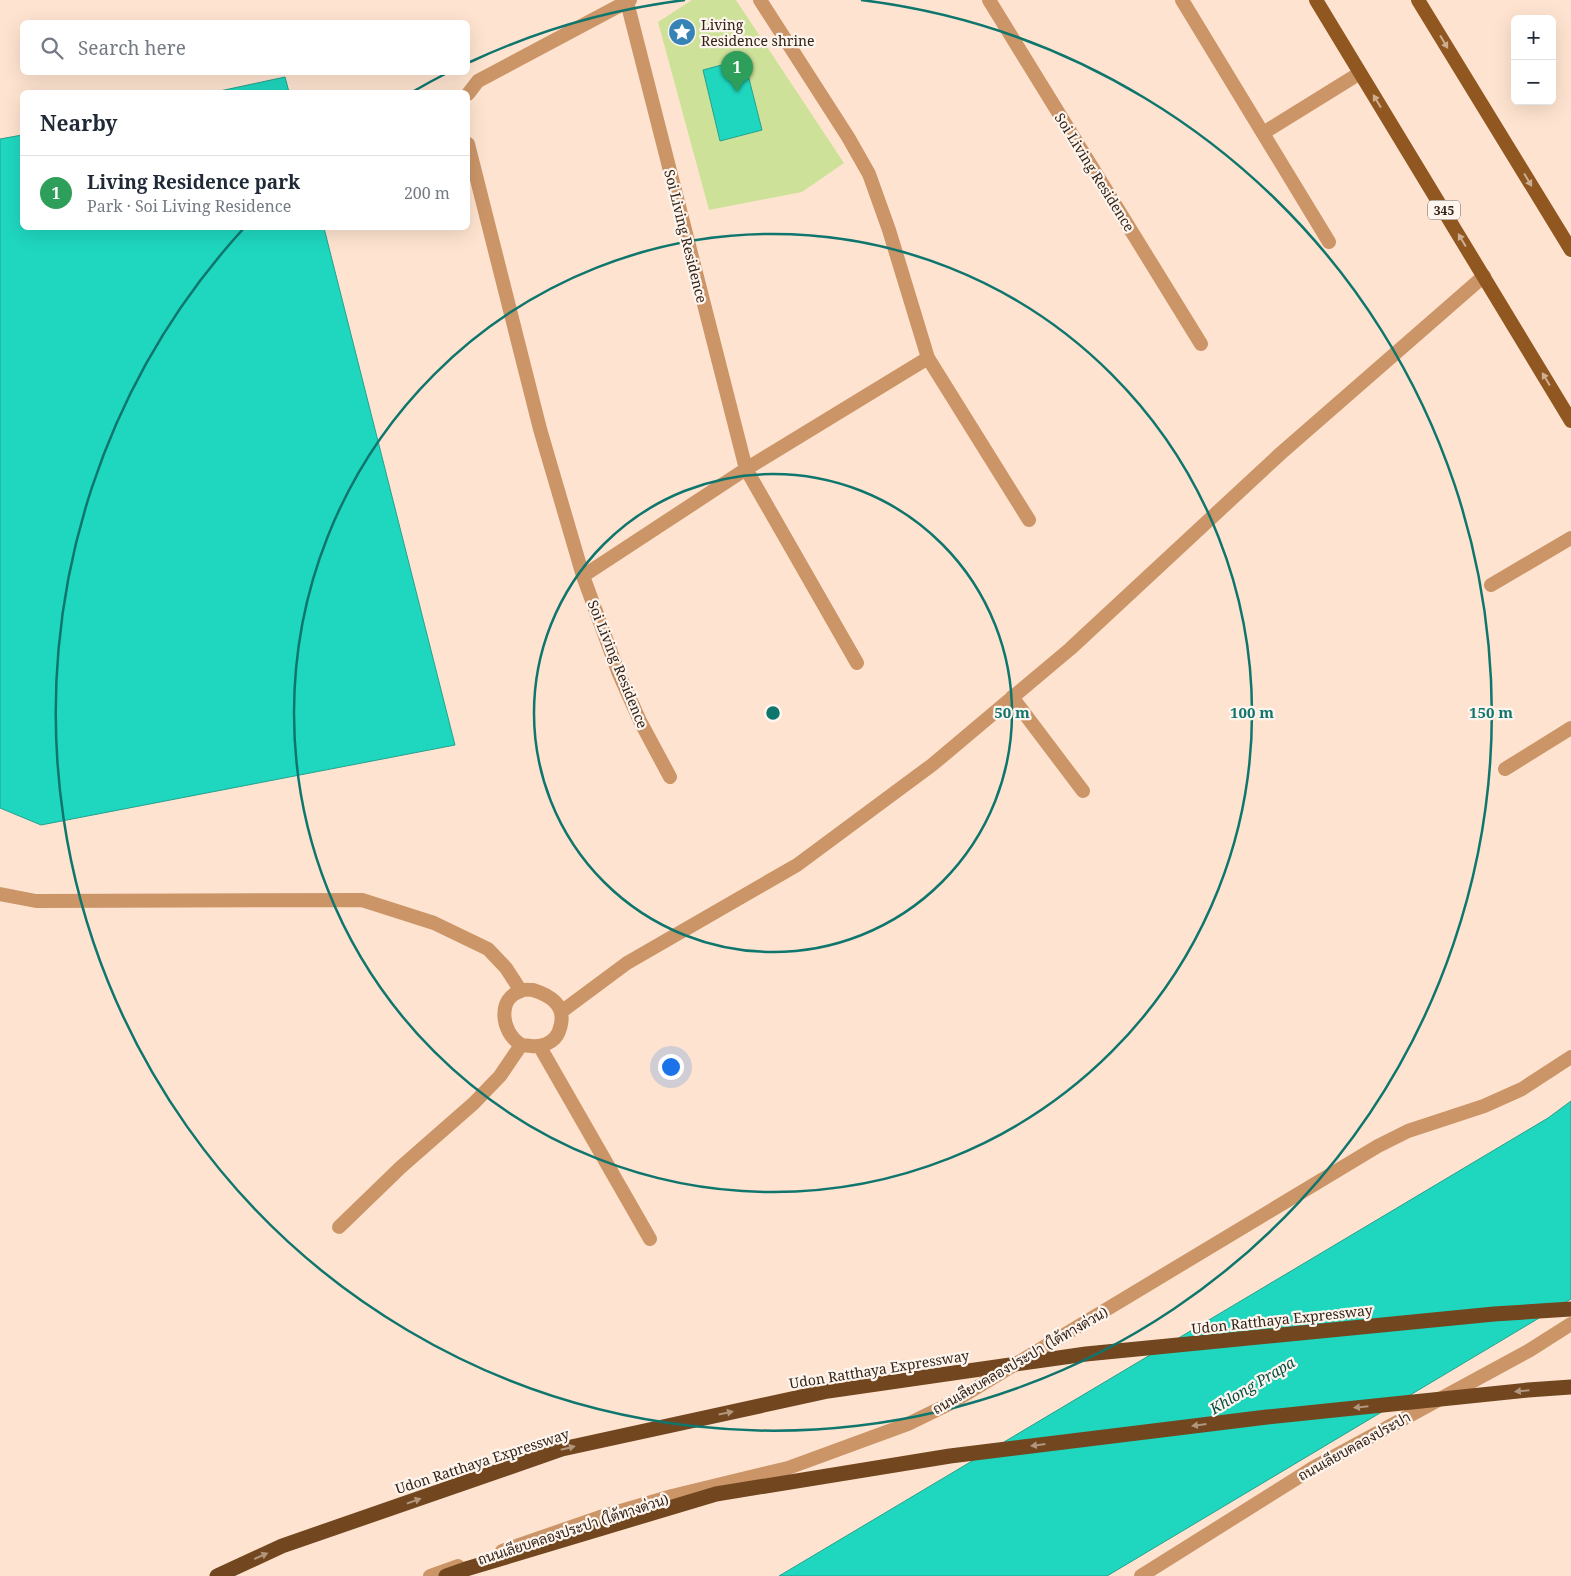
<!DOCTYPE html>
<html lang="en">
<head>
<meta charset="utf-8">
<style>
	:root { --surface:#fff; --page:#f2f2f3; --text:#1f2937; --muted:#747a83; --line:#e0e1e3; --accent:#3684b6 }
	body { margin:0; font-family:"Noto Serif",Sarabun,serif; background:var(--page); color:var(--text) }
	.controls { position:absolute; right:15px; top:15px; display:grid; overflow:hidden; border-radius:8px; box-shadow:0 5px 20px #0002 }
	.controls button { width:45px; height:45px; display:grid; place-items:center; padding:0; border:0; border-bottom:1px solid var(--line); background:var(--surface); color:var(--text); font:25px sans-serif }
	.you { position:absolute; left:670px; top:1066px; width:18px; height:18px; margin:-12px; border:4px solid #fff; border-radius:50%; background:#1a73e8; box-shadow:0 0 0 8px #1a73e833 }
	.badge { display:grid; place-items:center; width:32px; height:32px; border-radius:50%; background:var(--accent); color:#fff; font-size:16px; font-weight:700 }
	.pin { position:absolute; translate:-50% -41px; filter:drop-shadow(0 1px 2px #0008) }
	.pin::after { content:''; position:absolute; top:26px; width:18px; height:15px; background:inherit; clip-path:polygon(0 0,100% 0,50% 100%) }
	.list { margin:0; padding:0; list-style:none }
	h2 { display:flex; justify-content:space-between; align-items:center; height:65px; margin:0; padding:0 20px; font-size:21px }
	h2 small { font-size:16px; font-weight:400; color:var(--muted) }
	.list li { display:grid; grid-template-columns:32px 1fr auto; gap:15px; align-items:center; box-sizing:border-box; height:75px; padding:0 20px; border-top:1px solid var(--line) }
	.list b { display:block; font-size:19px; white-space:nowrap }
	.list p { margin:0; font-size:16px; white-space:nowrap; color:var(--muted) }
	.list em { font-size:16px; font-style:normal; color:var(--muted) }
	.icon { flex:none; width:28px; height:28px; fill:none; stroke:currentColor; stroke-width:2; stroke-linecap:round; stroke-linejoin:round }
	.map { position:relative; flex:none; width:1571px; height:1576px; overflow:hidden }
	.search { position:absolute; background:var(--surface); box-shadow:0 5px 20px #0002; left:20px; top:20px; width:450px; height:55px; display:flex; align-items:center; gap:12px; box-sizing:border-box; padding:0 18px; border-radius:8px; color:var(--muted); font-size:19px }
	.panel { position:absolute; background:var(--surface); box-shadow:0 5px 20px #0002; left:20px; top:90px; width:450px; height:140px; border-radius:8px }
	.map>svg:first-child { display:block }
	.green { fill:#cee199 }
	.water { fill:#1fd7bf; stroke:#25a18d }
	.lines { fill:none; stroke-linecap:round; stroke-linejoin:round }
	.service { stroke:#cb9568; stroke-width:14 }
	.minor { stroke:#cb9568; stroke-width:14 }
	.tertiary { stroke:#cb9568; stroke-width:14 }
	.primary { stroke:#915721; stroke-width:14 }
	.motorway-bridge { stroke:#724720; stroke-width:15 }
	.oneway { fill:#cdae92 }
	.oneway2 { fill:#b1957d }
	.ring { fill:none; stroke:#0f766e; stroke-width:2.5 }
	.labels { text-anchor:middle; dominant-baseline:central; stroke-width:4.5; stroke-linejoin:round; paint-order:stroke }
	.shield { fill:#fef5ee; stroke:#706258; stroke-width:1 }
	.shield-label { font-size:12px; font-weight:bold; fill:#332317 }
	.poi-label { font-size:14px; fill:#332317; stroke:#fef5ee; text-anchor:start }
	.street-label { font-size:14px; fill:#332317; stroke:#fef5ee }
	.water-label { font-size:15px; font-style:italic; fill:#044e44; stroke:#fef5ee }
	.centre { fill:#0f766e; stroke:#fef5ee; stroke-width:2.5 }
	.ring-label { font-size:15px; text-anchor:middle; font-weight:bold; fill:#0f766e; stroke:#fef5ee; stroke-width:4.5; stroke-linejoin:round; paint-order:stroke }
</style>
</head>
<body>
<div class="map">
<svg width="1571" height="1576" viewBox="0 0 1571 1576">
	<rect width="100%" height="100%" fill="#fee4d0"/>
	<path class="green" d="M692 0H736L844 163 802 192 709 210 658 22Z"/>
	<path class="water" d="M744 59 762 130 720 141 703 70Z
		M285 77 289 92H215Z
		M22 135V228H324L455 745 41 825 0 808V139Z
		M1571 1101V1299L1107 1576H779L1548 1118Z"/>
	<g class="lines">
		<path class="service" d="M1182 0 1329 242
			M1263 133 1360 73
			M1491 585 1571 538
			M1012 697 1083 791
			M1505 769 1571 728
			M0 894 36 901 362 900 434 923 488 949 506 968 521 991
			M533 990C549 995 565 1004 561 1024 560 1030 559 1033 555 1038 548 1045 540 1047 531 1046 527 1045 523 1046 520 1044 501 1032 497 998 521 991 524 989 529 990 533 990Z
			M561 1012 627 963 797 865 932 765 1070 649 1280 454 1484 276
			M540 1047 650 1239
			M339 1227 401 1167 474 1103 500 1076 521 1045"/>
		<path class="minor" d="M760 0 848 137 869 174 889 230 928 358 1029 520
			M989 0 1201 344
			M627 2 746 469 857 663
			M468 94 478 81 630 0
			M468 144 540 429 583 576 619 674 640 721 670 777
			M583 576 746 469 928 358"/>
		<path class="tertiary" d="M502 1551 600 1517 672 1496 788 1468 908 1424 951 1403 1378 1146 1408 1131 1484 1106 1522 1089 1571 1057
			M430 1576 458 1566
			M1141 1576 1313 1468 1530 1350 1571 1324"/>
		<path class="primary" d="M1316 0 1571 421
			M1418 0 1571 250"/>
		<path class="motorway-bridge" d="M217 1576 282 1546 562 1449 828 1391 1086 1354 1494 1314 1571 1309
			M446 1576 466 1569 716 1494 950 1456 1267 1417 1528 1390 1571 1387"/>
	</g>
	<defs><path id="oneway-solid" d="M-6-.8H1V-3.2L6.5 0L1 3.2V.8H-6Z" transform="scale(1.25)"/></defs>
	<g class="oneway">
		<use href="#oneway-solid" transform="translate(1444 42) rotate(59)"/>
		<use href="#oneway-solid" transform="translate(1377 101) rotate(-121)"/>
		<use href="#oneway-solid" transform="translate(1528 180) rotate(59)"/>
		<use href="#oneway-solid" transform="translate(1462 240) rotate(-121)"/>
		<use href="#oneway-solid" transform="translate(1546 379) rotate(-121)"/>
	</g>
	<g class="oneway2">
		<use href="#oneway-solid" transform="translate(1522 1391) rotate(175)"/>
		<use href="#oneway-solid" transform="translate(1361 1407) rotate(174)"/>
		<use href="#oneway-solid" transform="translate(726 1413) rotate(-12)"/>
		<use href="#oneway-solid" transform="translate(1199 1425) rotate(173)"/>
		<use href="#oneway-solid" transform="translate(1038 1445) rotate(173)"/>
		<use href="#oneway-solid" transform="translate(568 1448) rotate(-14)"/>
		<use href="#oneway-solid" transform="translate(414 1501) rotate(-19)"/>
		<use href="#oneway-solid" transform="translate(261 1556) rotate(-24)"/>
	</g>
	<g class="ring">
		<circle cx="773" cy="713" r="239"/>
		<circle cx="773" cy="713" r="479"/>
		<path d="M414 91A718 718 0 0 1 447 73M470 62A718 718 0 0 1 685 0M861 0A718 718 0 1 1 244 228"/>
	</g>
	<defs>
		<g id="sight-disc" transform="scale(1.4375)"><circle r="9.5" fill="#3684b6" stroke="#fef5ee"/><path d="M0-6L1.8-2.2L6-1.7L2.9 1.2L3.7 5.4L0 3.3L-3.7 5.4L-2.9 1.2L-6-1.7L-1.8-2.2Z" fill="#fff"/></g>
	</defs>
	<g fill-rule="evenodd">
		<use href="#sight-disc" x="682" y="32"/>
	</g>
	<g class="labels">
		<rect class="shield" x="1428" y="200.5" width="32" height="19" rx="4"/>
		<g class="shield-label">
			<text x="1444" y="210">345</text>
		</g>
		<g class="poi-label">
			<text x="701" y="24">Living<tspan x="701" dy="16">Residence shrine</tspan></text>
		</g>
		<g class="street-label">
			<text transform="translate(1095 172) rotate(58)">Soi Living Residence</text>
			<text transform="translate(686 236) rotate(76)">Soi Living Residence</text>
			<text transform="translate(618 664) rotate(68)">Soi Living Residence</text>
			<text transform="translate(1282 1319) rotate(-6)">Udon Ratthaya Expressway</text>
			<text transform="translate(1020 1360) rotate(-30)">ถนนเลียบคลองประปา (ใต้ทางด่วน)</text>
			<text transform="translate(879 1369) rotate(-9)">Udon Ratthaya Expressway</text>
			<text transform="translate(1354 1446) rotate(-29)">ถนนเลียบคลองประปา</text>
			<text transform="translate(482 1461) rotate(-18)">Udon Ratthaya Expressway</text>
			<text transform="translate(573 1529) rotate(-18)">ถนนเลียบคลองประปา (ใต้ทางด่วน)</text>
		</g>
		<g class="water-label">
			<text transform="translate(1252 1385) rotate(-31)">Khlong Prapa</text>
		</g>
	</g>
	<circle cx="773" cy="713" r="8" class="centre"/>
	<g class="ring-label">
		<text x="1012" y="718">50 m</text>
		<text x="1252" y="718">100 m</text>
		<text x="1491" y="718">150 m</text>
	</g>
</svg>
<div class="controls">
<button>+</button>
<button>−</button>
</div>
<div class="you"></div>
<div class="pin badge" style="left:737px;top:92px;background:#2e9e5b">1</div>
<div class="search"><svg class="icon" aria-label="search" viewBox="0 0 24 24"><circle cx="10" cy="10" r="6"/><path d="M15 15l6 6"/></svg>Search here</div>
<section class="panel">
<h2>Nearby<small></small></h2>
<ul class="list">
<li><span class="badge" style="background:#2e9e5b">1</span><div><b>Living Residence park</b><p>Park · Soi Living Residence</p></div><em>200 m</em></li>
</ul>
</section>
</div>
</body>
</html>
